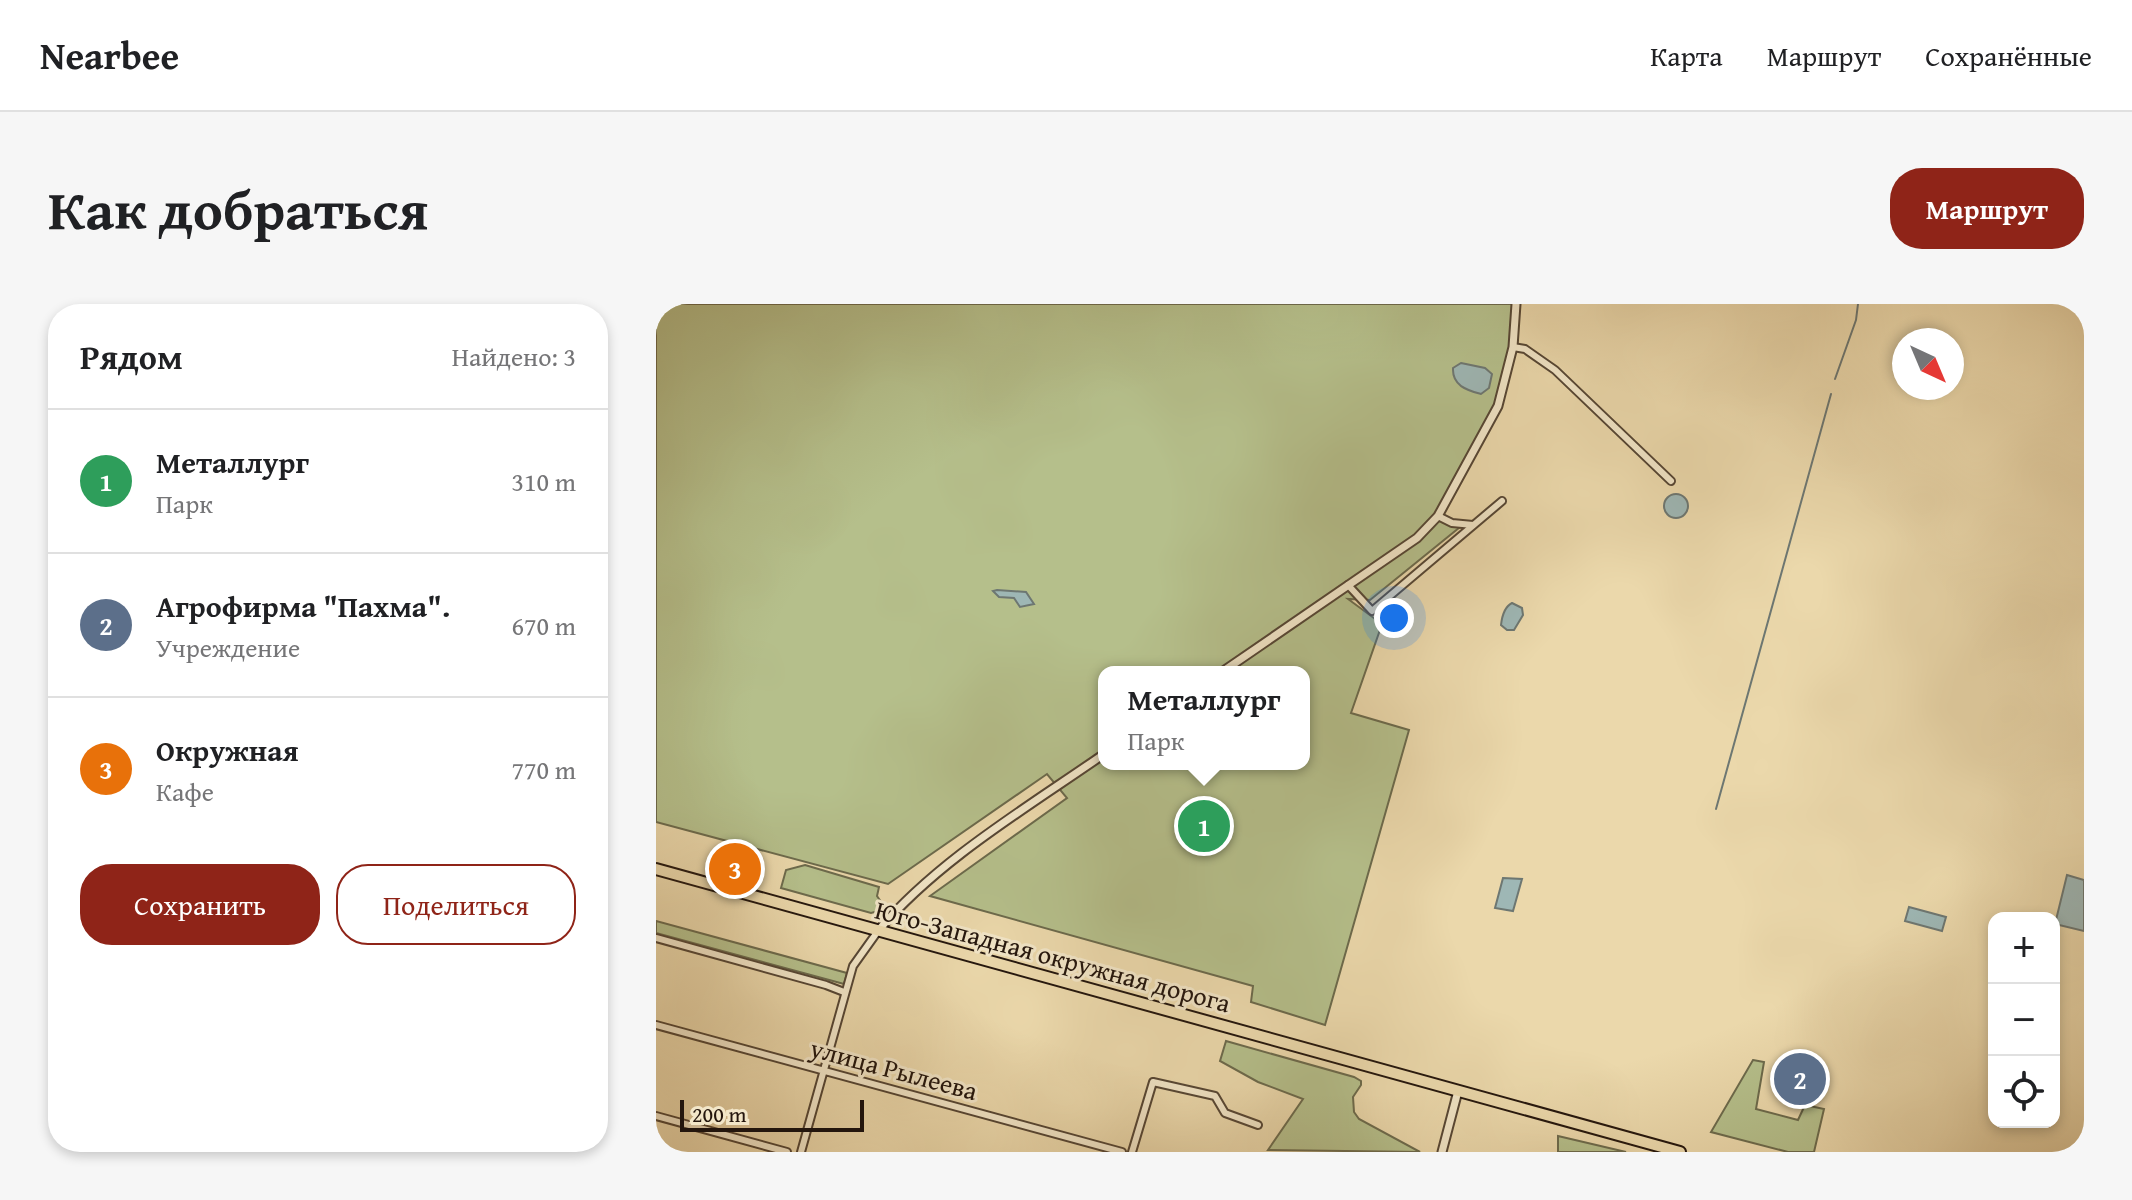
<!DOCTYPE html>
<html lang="ru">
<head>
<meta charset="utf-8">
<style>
	:root { --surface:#fff; --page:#f6f6f6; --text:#202124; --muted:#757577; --line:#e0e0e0; --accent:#8f2418 }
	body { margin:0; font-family:"Gentium Book Plus",serif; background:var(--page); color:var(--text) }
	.controls { position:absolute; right:24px; bottom:24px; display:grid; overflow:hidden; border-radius:16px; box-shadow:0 4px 12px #0003 }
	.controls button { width:72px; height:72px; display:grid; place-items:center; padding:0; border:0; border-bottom:2px solid var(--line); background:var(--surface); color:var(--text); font:40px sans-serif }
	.compass { position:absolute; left:1236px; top:24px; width:72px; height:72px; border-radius:50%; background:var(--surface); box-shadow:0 4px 12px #0003; rotate:136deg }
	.scale { position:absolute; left:24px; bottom:20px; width:184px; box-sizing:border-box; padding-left:8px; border:4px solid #24160d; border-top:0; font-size:22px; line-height:28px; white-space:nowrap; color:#24160d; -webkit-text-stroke:6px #f2e6c8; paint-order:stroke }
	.you { position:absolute; left:738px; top:314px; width:28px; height:28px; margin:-20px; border:6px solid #fff; border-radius:50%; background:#1a73e8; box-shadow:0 0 0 12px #1a73e833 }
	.badge { display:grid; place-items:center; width:52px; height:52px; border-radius:50%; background:var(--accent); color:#fff; font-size:26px; font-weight:700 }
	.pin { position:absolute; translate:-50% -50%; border:4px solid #fff; box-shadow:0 2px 8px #0006 }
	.popup { position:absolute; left:442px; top:362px; width:212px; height:104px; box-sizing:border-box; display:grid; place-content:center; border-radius:16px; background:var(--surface); filter:drop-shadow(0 2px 6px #0005); font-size:26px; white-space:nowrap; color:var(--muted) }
	.popup b { font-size:30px; color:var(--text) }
	.popup::after { content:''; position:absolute; left:50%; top:100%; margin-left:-16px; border:16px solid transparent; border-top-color:var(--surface) }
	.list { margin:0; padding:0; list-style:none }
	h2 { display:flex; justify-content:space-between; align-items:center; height:104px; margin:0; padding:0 32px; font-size:34px }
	h2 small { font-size:26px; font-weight:400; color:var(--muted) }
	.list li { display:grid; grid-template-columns:52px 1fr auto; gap:24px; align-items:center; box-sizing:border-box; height:144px; padding:0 32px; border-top:2px solid var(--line) }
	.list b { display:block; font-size:30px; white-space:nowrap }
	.list p { margin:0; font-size:26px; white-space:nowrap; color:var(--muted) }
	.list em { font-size:26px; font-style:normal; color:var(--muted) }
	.actions { display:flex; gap:16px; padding:24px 32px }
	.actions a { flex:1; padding:18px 0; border:2px solid var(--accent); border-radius:32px; text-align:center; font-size:28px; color:var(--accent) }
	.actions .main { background:var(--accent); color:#fff }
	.icon { flex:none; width:44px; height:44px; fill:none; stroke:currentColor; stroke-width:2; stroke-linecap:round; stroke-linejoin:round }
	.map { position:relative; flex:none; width:1428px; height:848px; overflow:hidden; border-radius:32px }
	header { display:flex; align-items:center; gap:48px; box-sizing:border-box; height:112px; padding:0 40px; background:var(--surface); border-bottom:2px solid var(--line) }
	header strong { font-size:38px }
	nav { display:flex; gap:44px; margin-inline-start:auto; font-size:28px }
	.intro { display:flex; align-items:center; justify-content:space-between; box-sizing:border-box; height:192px; padding:0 48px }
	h1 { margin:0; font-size:56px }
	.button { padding:20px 36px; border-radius:32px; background:var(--accent); color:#fff; font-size:28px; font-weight:700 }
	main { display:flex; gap:48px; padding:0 48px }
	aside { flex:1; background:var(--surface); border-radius:32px; box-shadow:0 4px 12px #0003 }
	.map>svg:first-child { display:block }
	.green { fill:#b5bf8b; stroke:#6c6a4c; stroke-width:2; fill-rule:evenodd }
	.water { fill:#9eb7b5; stroke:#6d7772; stroke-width:2 }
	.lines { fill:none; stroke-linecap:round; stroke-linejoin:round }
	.stream { stroke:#6d7772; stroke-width:2 }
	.minor-casing { stroke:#564634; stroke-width:10 }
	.tertiary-casing { stroke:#564634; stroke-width:11 }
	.trunk-casing { stroke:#24160d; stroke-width:14 }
	.minor { stroke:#f2e6c8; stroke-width:6 }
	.tertiary { stroke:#f2e6c8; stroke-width:7 }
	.trunk { stroke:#ebd8ab; stroke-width:10 }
	.labels { text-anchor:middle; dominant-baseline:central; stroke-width:6; stroke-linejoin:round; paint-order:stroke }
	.street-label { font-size:26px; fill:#24160d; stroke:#f2e6c8 }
</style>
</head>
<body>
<header>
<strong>Nearbee</strong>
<nav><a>Карта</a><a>Маршрут</a><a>Сохранённые</a></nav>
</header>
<div class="intro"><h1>Как добраться</h1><a class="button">Маршрут</a></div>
<main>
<aside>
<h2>Рядом<small>Найдено: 3</small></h2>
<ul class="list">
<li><span class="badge" style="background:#2e9e5b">1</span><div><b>Металлург</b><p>Парк</p></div><em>310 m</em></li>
<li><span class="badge" style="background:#5c6f8a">2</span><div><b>Агрофирма &quot;Пахма&quot;.</b><p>Учреждение</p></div><em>670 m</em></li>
<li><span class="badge" style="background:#e8710a">3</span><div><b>Окружная</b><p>Кафе</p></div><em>770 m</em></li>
</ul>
<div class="actions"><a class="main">Сохранить</a><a>Поделиться</a></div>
</aside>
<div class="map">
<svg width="1428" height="848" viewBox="0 0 1428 848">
	<rect width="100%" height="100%" fill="#ebd8ab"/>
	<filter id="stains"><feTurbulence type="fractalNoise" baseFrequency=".0025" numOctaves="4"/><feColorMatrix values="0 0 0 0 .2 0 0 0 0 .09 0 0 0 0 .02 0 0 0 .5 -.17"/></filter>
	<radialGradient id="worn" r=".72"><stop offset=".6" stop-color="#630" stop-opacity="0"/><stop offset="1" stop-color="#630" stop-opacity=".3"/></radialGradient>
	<path class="green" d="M0 0H860L849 80 783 213 809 219 714 296 692 295 726 320 695 409 753 426 669 721 595 698 597 682 274 592 411 494 391 470 232 580 0 518ZM448 368H648V460H448Z
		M149 561 223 583 221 592 230 605 215 609 125 584 130 566Z
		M0 617 191 669 188 680 0 629Z
		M570 737 698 773 705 777V781L697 793 698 808 703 815 764 848 612 846 647 795 602 778 564 757Z
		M1097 756 1108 758 1100 805 1142 816 1149 801 1168 805 1158 848H1132L1055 828Z
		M902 832 970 848H902Z"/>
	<path class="water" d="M805 59 829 64 836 70 833 84 825 90C811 86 796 82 797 64Z
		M1008 202a12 12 0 1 1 24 0a12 12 0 1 1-24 0Z
		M341 286 370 288 378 300 364 303 358 294 343 293 337 287Z
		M856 299 866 304 867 311 858 326H851L845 321C846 312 848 303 856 299Z
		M1411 571 1428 576V627L1399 620Z
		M847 574 866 575 857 607 839 604Z
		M1253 603 1290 613 1286 627 1249 617Z"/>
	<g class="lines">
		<path class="stream" d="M1179 75 1200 16 1202 0
			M1060 505 1175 90"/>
		<g class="minor-casing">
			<path id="minor" d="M857 43 869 45 899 66 1015 177
				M782 212 796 219 817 221
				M692 281 716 307 846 197
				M0 634 170 681 188 688
				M0 721 466 848
				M0 812 131 848
				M145 848 197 662 222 627
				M476 848 497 778 559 792 569 809 602 821"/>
		</g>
		<g class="tertiary-casing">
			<path id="tertiary" d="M566 368 761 234 782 212 842 102 857 43 860 0
				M222 627C282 556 372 503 448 450
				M786 848 802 787"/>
		</g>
		<g class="trunk-casing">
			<path id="trunk" d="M0 565 1024 848"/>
		</g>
		<use href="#minor" class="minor"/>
		<use href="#tertiary" class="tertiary"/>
		<use href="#trunk" class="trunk"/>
	</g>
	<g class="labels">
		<g class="street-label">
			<text transform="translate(397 652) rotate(15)">Юго-Западная окружная дорога</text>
			<text transform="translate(238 765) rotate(15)">улица Рылеева</text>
		</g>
	</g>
	<rect width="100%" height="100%" filter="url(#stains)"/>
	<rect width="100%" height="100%" fill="url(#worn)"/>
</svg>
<div class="controls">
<button>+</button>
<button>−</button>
<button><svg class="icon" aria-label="locate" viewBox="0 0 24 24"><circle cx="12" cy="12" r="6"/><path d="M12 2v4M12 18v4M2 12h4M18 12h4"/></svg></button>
</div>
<svg class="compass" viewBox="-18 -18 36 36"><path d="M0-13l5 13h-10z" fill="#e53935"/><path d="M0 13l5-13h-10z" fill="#757577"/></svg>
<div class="scale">200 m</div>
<div class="you"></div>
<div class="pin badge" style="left:548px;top:522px;background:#2e9e5b">1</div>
<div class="popup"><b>Металлург</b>Парк</div>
<div class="pin badge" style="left:1144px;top:775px;background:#5c6f8a">2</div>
<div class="pin badge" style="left:79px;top:565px;background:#e8710a">3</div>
</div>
</main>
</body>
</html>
